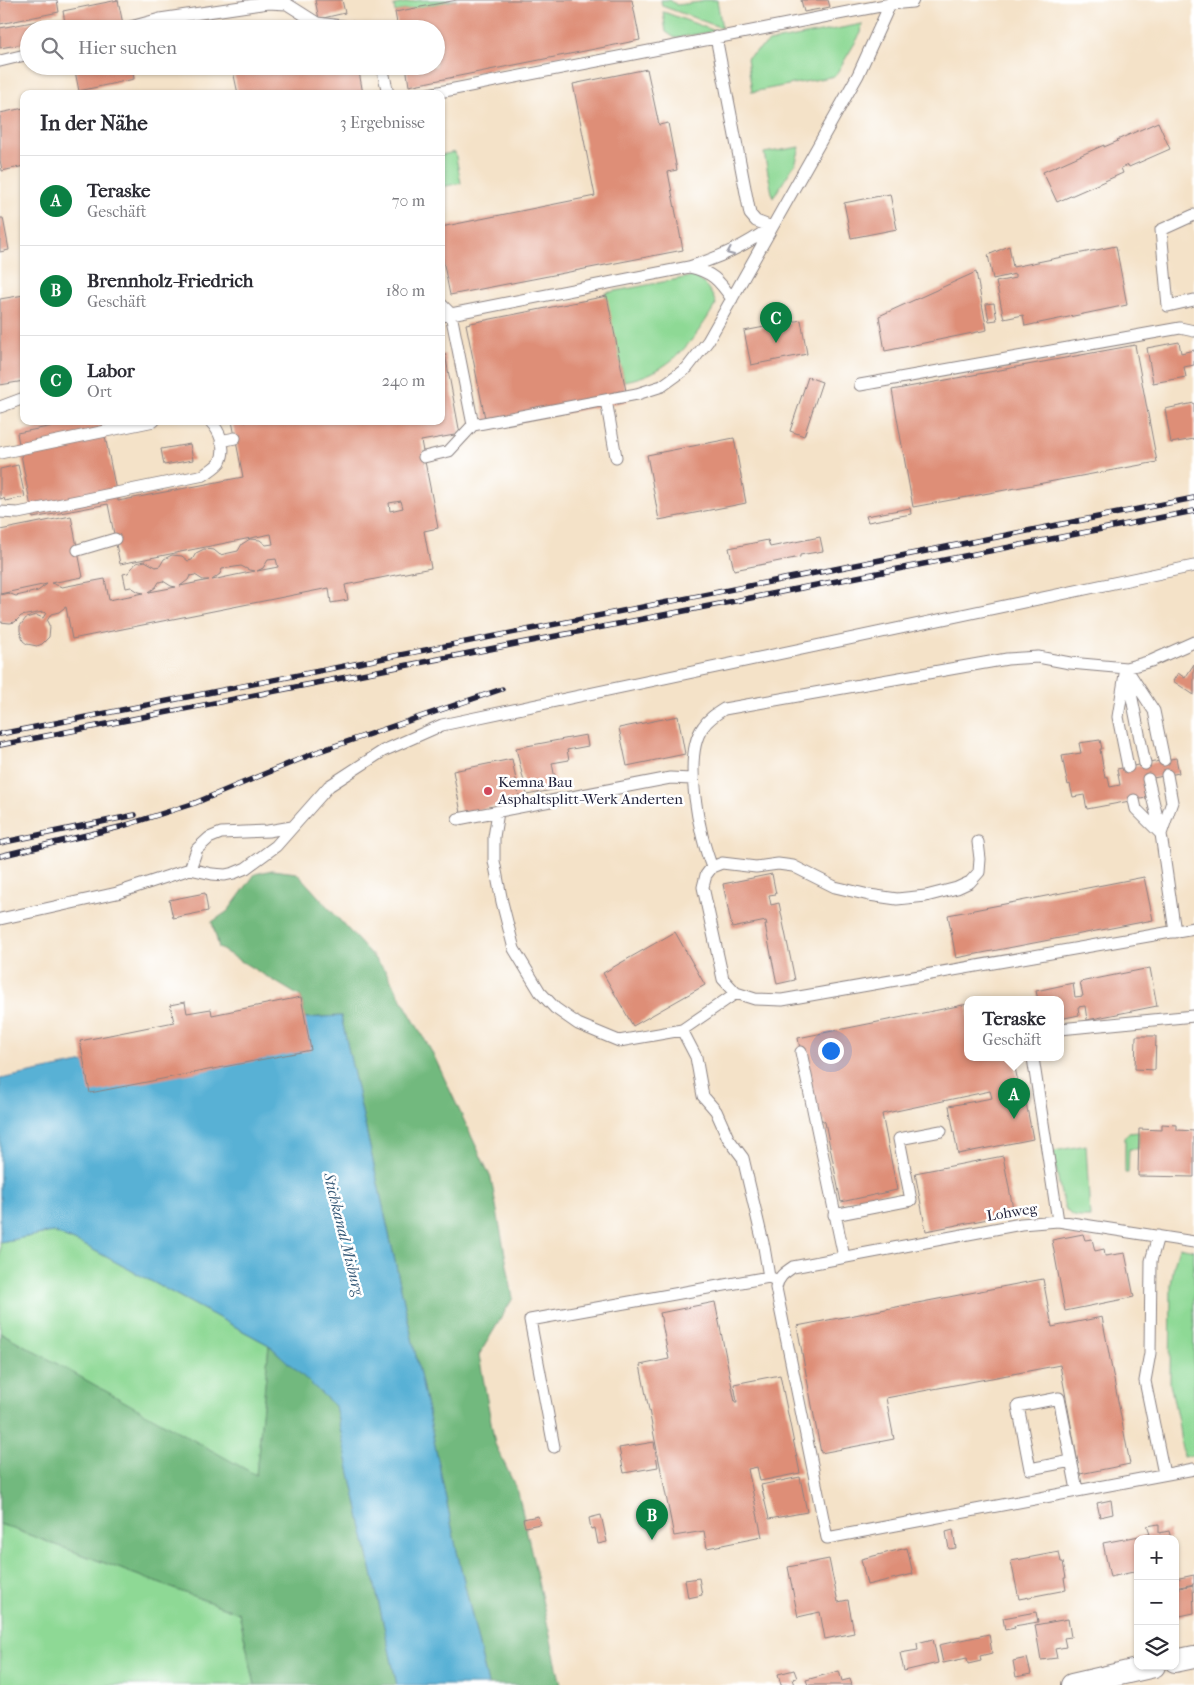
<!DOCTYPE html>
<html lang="de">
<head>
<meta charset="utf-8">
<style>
	:root { --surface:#fff; --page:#f7f7f7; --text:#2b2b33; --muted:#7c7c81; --line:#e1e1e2; --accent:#0b8043 }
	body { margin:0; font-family:"IM FELL French Canon",serif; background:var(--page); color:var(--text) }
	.controls { position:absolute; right:15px; bottom:15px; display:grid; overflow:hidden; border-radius:10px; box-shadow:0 1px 4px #0004 }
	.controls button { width:45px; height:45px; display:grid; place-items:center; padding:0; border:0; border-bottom:1px solid var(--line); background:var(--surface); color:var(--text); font:25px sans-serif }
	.you { position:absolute; left:830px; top:1050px; width:18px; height:18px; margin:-12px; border:4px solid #fff; border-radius:50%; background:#1a73e8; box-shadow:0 0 0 8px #1a73e833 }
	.badge { display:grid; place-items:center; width:32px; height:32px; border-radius:50%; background:var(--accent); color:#fff; font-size:16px; font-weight:700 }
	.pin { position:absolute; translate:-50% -41px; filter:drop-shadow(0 1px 2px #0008) }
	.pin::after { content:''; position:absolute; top:26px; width:18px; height:15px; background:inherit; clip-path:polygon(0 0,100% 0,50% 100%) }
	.popup { position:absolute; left:964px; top:996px; width:100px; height:65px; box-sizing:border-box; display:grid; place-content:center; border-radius:10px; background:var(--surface); filter:drop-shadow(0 1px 4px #0005); font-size:16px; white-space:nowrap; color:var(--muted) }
	.popup b { font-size:19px; color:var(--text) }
	.popup::after { content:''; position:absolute; left:50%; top:100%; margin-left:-10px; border:10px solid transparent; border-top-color:var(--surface) }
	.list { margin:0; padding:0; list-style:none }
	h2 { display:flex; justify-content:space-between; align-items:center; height:65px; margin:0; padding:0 20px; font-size:21px }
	h2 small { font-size:16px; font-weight:400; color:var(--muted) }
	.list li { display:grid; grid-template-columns:32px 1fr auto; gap:15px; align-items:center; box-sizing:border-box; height:90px; padding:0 20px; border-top:1px solid var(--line) }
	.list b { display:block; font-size:19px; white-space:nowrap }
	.list p { margin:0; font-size:16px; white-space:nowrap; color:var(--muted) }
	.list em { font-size:16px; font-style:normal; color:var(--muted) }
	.icon { flex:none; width:28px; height:28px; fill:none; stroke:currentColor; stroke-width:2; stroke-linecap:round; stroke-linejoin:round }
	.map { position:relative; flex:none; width:1194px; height:1685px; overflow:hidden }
	.search { position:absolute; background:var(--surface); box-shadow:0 1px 4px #0004; left:20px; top:20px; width:425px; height:55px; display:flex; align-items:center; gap:12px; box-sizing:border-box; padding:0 18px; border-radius:28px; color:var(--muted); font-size:19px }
	.panel { position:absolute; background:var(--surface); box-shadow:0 1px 4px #0004; left:20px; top:90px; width:425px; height:335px; border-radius:10px }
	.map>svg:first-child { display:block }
	.green { fill:#8ed995; stroke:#587e68 }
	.forest { fill:#72b97e; stroke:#4a6e5c }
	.water { fill:#58b1d5; stroke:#3d6a88 }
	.building { fill:#de8e77; fill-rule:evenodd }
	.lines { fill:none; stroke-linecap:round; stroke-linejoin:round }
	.lane-casing { stroke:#8b8282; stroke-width:13 }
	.street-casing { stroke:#8b8282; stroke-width:24 }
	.lane { stroke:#fff; stroke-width:11 }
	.street { stroke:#fff; stroke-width:22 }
	.rail-casing { stroke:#22223b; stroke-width:5.5 }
	.rail { stroke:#fff; stroke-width:4; stroke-dasharray:11; stroke-linecap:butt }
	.oneway { stroke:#9c9ca7 }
	.poi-dot { fill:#d1495b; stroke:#fff; stroke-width:2 }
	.labels { text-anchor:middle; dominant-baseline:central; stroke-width:5; stroke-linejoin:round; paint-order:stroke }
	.poi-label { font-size:15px; fill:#22223b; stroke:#fff; text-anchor:start }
	.street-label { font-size:15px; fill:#22223b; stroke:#fff }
	.water-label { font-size:16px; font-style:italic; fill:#385b79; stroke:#fff }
</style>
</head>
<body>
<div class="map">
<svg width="1194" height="1685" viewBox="0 0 1194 1685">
	<rect width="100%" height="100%" fill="#fff"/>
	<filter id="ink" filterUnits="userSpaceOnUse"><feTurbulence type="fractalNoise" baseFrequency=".02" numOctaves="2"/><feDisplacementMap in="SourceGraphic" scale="10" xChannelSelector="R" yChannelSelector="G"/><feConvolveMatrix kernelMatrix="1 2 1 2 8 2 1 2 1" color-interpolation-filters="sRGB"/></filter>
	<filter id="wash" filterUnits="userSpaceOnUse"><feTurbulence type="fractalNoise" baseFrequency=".0096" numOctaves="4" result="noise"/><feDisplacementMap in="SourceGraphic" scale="20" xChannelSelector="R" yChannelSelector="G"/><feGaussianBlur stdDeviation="1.12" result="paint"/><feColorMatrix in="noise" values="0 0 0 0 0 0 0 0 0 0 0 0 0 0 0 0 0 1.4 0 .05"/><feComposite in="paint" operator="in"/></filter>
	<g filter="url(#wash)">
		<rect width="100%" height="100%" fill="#f4e2c8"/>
		<path class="green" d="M420 0H457L395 12 394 5Z
			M661 0H670L677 5 700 2 703 0H717L722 28 662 6Z
			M663 12H664L715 31 675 38 666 32Z
			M862 24 861 33 835 76 752 92 747 58 769 42Z
			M800 147 796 162 773 198 764 153Z
			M455 152 461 183 441 187V155Z
			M694 276C705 283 712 292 716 304 693 342 670 374 624 381L605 293Z
			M1139 1132 1138 1149H1129L1128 1173H1125V1137L1128 1133Z
			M1086 1145 1090 1217C1082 1217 1073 1218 1068 1212 1061 1206 1055 1161 1054 1151Z
			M53 1232 86 1246 269 1345 256 1476 0 1332V1242Z
			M1179 1247 1194 1250V1455L1183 1457 1178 1421 1170 1383 1171 1284 1174 1265Z
			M0 1524 239 1613 255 1685H0Z"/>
		<path class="forest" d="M272 870 297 873 385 970 433 1054 491 1178 513 1298 479 1355 495 1444 518 1492 561 1685H488L456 1547 426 1402 341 1016 305 1018 301 997 219 948 212 922 228 911 255 874Z
			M0 1332 256 1475 269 1345 335 1405 397 1685H255L239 1613 0 1524Z"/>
		<path class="water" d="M341 1016 426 1402 456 1547 488 1685H397L335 1406 269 1345 86 1246 53 1232 0 1242V1079L305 1018Z"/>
		<g id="blocks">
			<path class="building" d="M0 0H57L59 12 0 24Z
				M118 0 124 29H66L63 11Z
				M315 0H342L345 13 319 19Z
				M457 0H632L640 40 409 86 406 66H436V29H398L395 12Z
				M801 0H828L830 7 804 12Z
				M38 21 39 29H29V43L0 48V28Z
				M205 21 206 29H166V28Z
				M74 66H132L134 79 79 91Z
				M232 66H358L363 94H238Z
				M647 69 659 125 668 123 677 170 668 172 683 250 450 295 441 250V227L595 196 573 84Z
				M24 108V166L2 171 0 160V113Z
				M1158 122 1170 149 1129 167 1128 165 1121 168 1123 173 1057 202 1043 172 1104 145V147L1118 141 1117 140Z
				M890 194 897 229 851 238 844 203Z
				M0 218H3L9 250 0 252Z
				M1009 246 1013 267 1116 246 1127 305 1025 326 1023 315 1004 319 996 282 1015 278V274L993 279 988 255Z
				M976 272 987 330 885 351 879 316Z
				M24 295V381L0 385V299Z
				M607 296 628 401 487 428 466 324Z
				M994 303 997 320 989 321 986 304Z
				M801 320 807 354 751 365 744 331Z
				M1179 342 1181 353 1194 350V365L1184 367 1186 377 1153 383 1147 348Z
				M1135 345 1157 462 913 507 892 390Z
				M445 354 460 434 421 441 438 528 424 531 431 568 345 585 348 600 331 603 329 588 72 639 66 607 64 608 59 612 51 614 47 621 50 627 49 637 42 644 37 646 27 644 23 641 20 631V626L26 618 36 615 43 618 46 613 43 612 21 616 15 622 10 623 0 622V595L8 593 16 596 38 591 47 584 0 594V530L71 516 83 577 51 583 62 587 105 579 109 600 144 593 139 592 131 587 126 588 123 574 128 573 136 563 145 561 156 567 160 566 164 559 172 555 182 556 188 561 192 560 196 553 204 549 214 550 220 555 238 551 242 544 250 539 260 540 266 545 273 544 271 534 120 564 108 504 33 518 17 433 79 421H102L118 501 243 477 232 421H441V355ZM401 501 403 508 390 511 389 503ZM276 559 278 567 257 571 263 568 268 560ZM241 566 249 570 255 571 212 580 220 574 222 569ZM195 575 203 580H209L180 586 188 580 190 576ZM163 581 171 586 176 587 149 592 156 587 159 582Z
				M808 377 822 382 804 436 790 431Z
				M1194 403V439L1171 443 1165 409Z
				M734 438 746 503 659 520 647 455Z
				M190 444 193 460 164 465 161 449Z
				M18 465 25 497 5 501 4 498 0 499V469Z
				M910 508 911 514 868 522 866 516Z
				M820 537 823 551 800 555V557L734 570 729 548 768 540 770 547Z
				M1194 664V695L1173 681 1178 673 1185 678Z
				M678 716 685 754 627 766 619 728Z
				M586 735 588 746 567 750 569 760 552 763 557 789 527 795 516 748Z
				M1100 740 1102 749H1100L1105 778 1108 777 1110 787 1120 785 1117 769 1176 758 1179 773 1143 780 1146 798 1087 809 1084 795 1073 797 1070 784 1068 785 1062 756 1081 753 1079 743Z
				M512 759 520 801 461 813 453 771Z
				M772 874 776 894 769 895 771 905 779 903 795 980 777 984 765 925H767L766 921 732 928 723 884Z
				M1144 877 1153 920 956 958 948 915Z
				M205 893 208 911 173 918 169 900Z
				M675 932 705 985 633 1026 603 973Z
				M1150 968 1157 1006 1087 1020 1085 1006 1078 1007 1079 1015 1060 1019V1000H1038L1036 991 1073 983 1075 997 1083 996 1080 982Z
				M301 997 311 1050 90 1093 80 1041 174 1022 170 1005 185 1002 187 1013 211 1009 212 1015Z
				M968 1004V1058H1013L1019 1087H1015L1016 1093 1024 1092 1033 1139 958 1154 949 1106 992 1098 990 1091 882 1114 897 1190 841 1202 825 1122 812 1113 798 1038Z
				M1136 1036H1156L1155 1070 1135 1069Z
				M1162 1124 1177 1125V1130L1194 1131V1177L1138 1176 1139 1129 1162 1130Z
				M1003 1156 1014 1214 926 1231 915 1173Z
				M1083 1234 1085 1240 1092 1239 1095 1251 1104 1249 1105 1256 1125 1253 1134 1297 1065 1311 1052 1240Z
				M1043 1279 1052 1327 1102 1317 1130 1464 1080 1474 1060 1365 886 1398 894 1439 821 1453 797 1326Z
				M715 1302 735 1402H737L734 1384 780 1375 800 1473 760 1481 757 1467 748 1469 762 1537 707 1548 704 1531 674 1536 640 1365 669 1359 660 1313Z
				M654 1442 658 1467 624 1473 619 1448Z
				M800 1477 807 1512 769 1519 761 1485Z
				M1111 1500 1113 1514 1100 1517 1097 1503Z
				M601 1515 607 1542 598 1544 595 1528 591 1529 589 1518Z
				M538 1516 540 1524 525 1527 523 1519Z
				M1159 1524V1533L1169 1531 1171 1539H1138V1571L1110 1577 1103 1543 1150 1534 1147 1526Z
				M953 1530 956 1548 949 1549 946 1532Z
				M907 1548 913 1574 867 1585 861 1559Z
				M1059 1552 1061 1562H1063L1066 1578H1064L1066 1590 1019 1599 1011 1561Z
				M829 1559 838 1602 848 1600 854 1633 825 1639 820 1612 798 1617 788 1567Z
				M1194 1575V1584L1175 1588V1579Z
				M699 1578 702 1595 688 1598 685 1580Z
				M1193 1585 1194 1613 1175 1617V1589Z
				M1036 1612 1038 1622 1014 1626 1015 1628 1005 1630 1003 1618Z
				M1068 1619 1071 1637 1064 1638 1066 1647 1055 1649 1057 1658 1041 1660 1035 1625Z
				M989 1634 992 1653 980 1656 981 1661 968 1664 967 1658 943 1663 939 1645Z
				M933 1639 938 1663 904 1671 900 1653 918 1650 917 1643Z
				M1027 1658 1031 1674 1016 1677 1013 1661Z
				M794 1670 797 1678 793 1679 795 1685H781L778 1674Z
				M839 1671 842 1681 850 1679 852 1685H808L806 1680Z"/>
		</g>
	</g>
	<g filter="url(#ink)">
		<use href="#blocks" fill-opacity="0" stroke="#8b8282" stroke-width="1"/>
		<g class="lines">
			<g class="lane-casing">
				<path id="lane" d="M123 29 160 19 268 3 287 4 317 23 351 27 358 29
					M716 37 750 214 756 221 772 227
					M0 61 29 54
					M382 66 388 94
					M429 94 843 13 891 4 912 2 913 0
					M1194 215 1161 230 1168 306 1194 300
					M732 299C719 280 712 272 689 267 718 258 744 247 768 229
					M441 304 451 314 473 425
					M441 316 689 267
					M860 385 1180 328 1194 331
					M606 400 616 457
					M0 407 24 398
					M221 441 235 438
					M0 453 154 421
					M424 457 449 451 473 425 637 394 662 386 687 368 708 341 858 75 892 0
					M0 512 18 513 204 475C209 471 216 467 220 462 227 448 220 431 210 421
					M78 550 115 539
					M1164 760 1154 711 1126 668 1151 661 1194 642
					M1128 767 1118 717 1126 668 1145 764
					M1167 775 1172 802 1161 834 1175 932
					M1134 800 1136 809 1161 834 1148 779
					M498 812 494 837V861L502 902 514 949 540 992 555 1008 578 1024 619 1041 682 1030
					M458 819 670 778 692 779
					M978 842 980 859 979 872 970 882 957 888 926 896 897 899 869 895 835 887 793 866 778 864 756 867 722 863 712 867 706 875 703 887 723 979 736 993 755 999 782 1000 1194 928
					M712 867C699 836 682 755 703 727 708 719 716 714 724 709L1007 659 1038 657 1070 663 1126 668
					M190 869 197 849 209 838 221 833 268 831 292 827
					M0 919 117 893 190 869 212 874 225 875 234 873 246 868 276 846 329 786 383 751 442 725 1194 566
					M736 993 682 1030 696 1057 703 1096 716 1111 728 1138 743 1158 764 1247 769 1277
					M1060 1029 1194 1016
					M801 1052 844 1257
					M1033 1058 1058 1221
					M834 1215 911 1200 899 1139 941 1131
					M1158 1236 1151 1261 1150 1353 1145 1381 1164 1474
					M1194 1242 1058 1221 1021 1224 793 1267C784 1273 778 1277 776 1288L827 1538 1194 1469
					M554 1447 530 1320 769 1277 778 1281
					M1071 1461 1030 1469 1018 1406 1059 1398 1077 1490"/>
			</g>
			<g class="street-casing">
				<path id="street" d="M1175 1661 1194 1657
					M1072 1685 1154 1666"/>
			</g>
			<use href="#lane" class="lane"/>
			<use href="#street" class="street"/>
			<g class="rail-casing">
				<path id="rail" d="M0 734 1194 498
					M0 745 1194 511
					M0 843 135 815
					M0 856 120 827 195 803 317 752 502 689"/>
			</g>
			<use href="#rail" class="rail"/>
		</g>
		<defs><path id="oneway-chevron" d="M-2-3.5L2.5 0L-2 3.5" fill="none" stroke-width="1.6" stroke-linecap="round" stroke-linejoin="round" transform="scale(1.25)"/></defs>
		<use class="oneway" href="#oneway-chevron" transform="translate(730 252) rotate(157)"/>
	</g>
	<circle class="poi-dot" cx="488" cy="791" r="5"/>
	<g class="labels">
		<g class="poi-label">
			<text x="498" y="782">Kemna Bau<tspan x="498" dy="17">Asphaltsplitt-Werk Anderten</tspan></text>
		</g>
		<g class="street-label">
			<text transform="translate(1012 1212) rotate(-9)">Lohweg</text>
		</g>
		<g class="water-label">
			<text transform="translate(344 1234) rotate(76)">Stichkanal Misburg</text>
		</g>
	</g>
</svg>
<div class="controls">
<button>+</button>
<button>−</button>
<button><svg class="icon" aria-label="layers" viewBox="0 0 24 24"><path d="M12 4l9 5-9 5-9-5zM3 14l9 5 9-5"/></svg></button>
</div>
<div class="you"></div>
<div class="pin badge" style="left:1014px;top:1119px">A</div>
<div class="popup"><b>Teraske</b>Geschäft</div>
<div class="pin badge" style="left:652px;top:1540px">B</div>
<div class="pin badge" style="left:776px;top:343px">C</div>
<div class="search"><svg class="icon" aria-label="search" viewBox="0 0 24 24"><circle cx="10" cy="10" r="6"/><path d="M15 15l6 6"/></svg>Hier suchen</div>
<section class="panel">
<h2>In der Nähe<small>3 Ergebnisse</small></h2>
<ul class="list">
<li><span class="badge">A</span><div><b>Teraske</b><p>Geschäft</p></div><em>70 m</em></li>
<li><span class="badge">B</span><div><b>Brennholz-Friedrich</b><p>Geschäft</p></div><em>180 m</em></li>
<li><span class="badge">C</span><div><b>Labor</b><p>Ort</p></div><em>240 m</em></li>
</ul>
</section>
</div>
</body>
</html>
